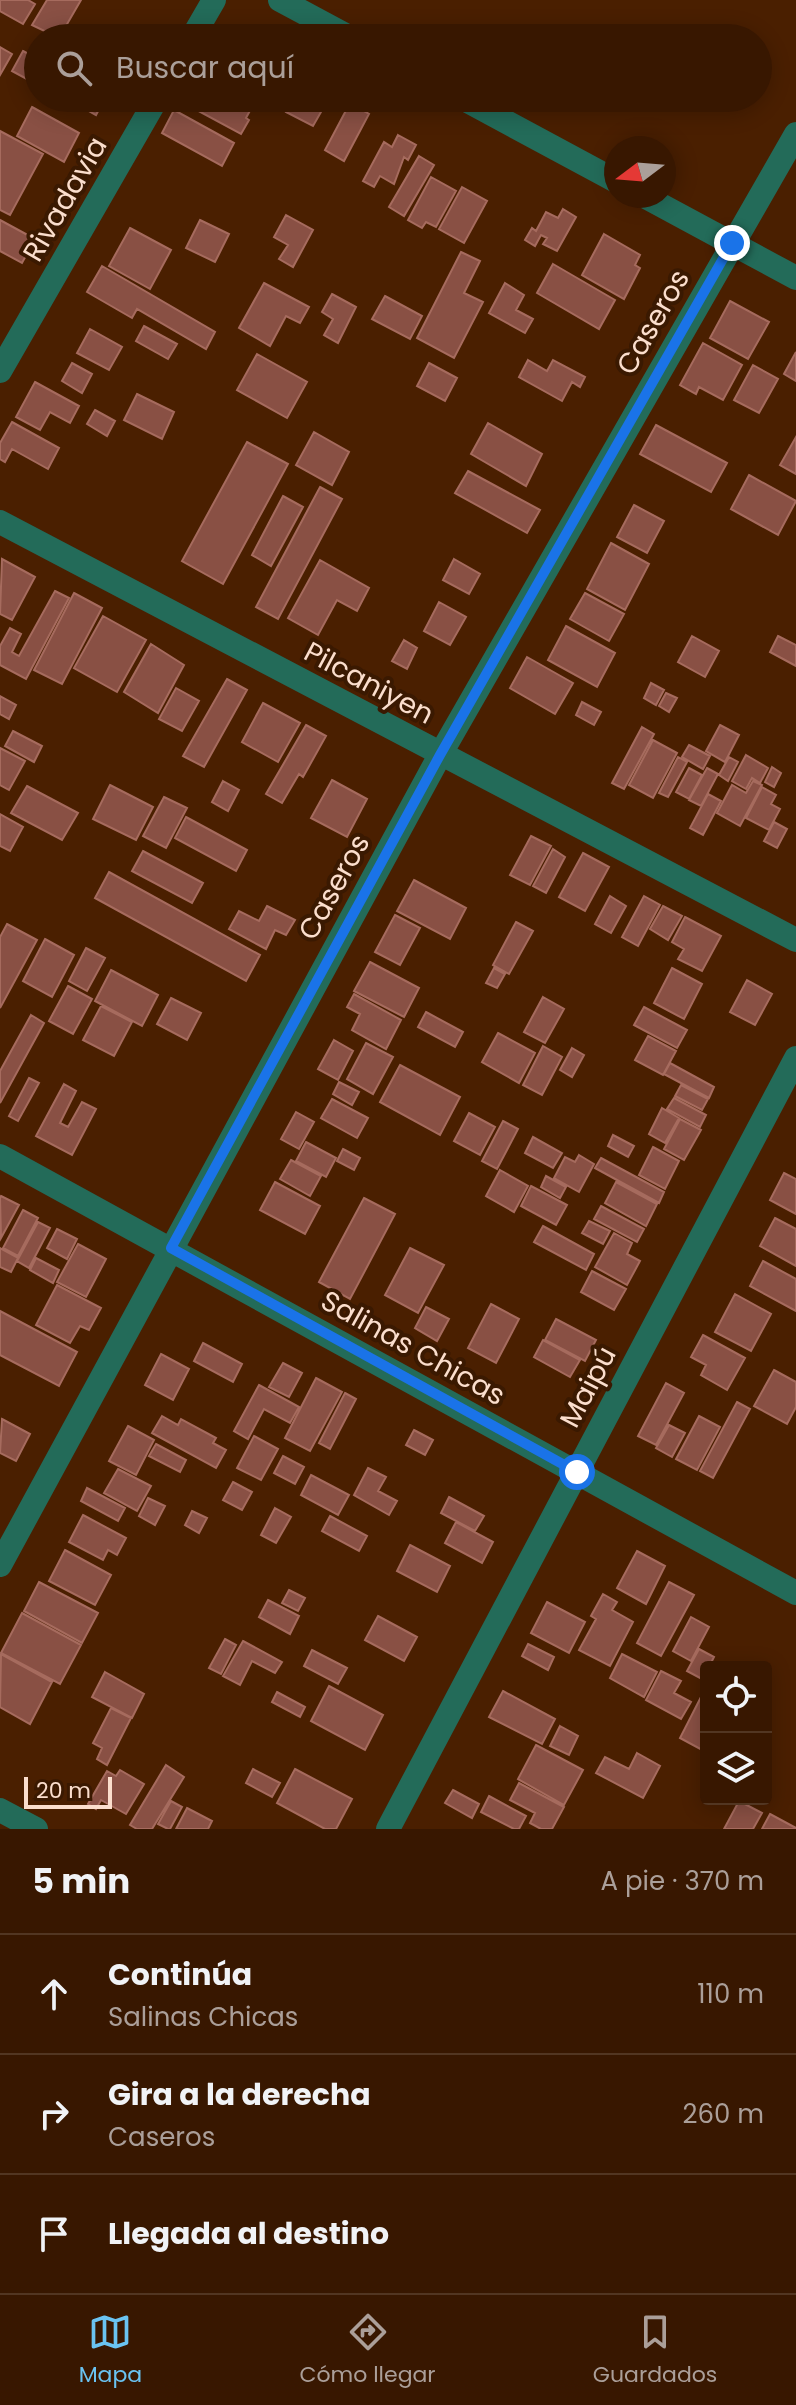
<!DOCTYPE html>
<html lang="es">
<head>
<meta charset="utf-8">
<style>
	:root { --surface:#381700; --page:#43240f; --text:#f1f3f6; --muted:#ab9f99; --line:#523622; --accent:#6ac3f1 }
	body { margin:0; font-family:Poppins,sans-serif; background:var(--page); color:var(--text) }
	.controls { position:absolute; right:24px; bottom:24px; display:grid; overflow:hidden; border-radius:8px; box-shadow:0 4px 20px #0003 }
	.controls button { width:72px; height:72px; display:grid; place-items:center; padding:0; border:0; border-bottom:2px solid var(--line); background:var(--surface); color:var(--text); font:40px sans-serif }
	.compass { position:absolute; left:604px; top:136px; width:72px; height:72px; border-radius:50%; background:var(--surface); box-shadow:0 4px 20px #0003; rotate:254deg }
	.scale { position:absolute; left:24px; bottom:20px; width:88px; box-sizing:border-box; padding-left:8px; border:4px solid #fbdecd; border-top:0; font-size:22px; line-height:28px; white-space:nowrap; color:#fbdecd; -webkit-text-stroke:6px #3a1901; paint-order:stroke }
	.stop { position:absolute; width:24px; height:24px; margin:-18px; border:6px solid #1a73e8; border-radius:50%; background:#fff }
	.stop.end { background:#1a73e8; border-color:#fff; box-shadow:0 2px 8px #0008 }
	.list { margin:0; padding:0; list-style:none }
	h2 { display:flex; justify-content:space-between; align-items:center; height:104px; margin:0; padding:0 32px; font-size:34px }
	h2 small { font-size:26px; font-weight:400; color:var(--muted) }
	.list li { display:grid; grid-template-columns:52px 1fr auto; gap:24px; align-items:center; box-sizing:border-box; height:120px; padding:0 32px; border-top:2px solid var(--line) }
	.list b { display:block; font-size:30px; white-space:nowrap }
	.list p { margin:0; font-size:26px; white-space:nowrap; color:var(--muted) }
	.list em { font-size:26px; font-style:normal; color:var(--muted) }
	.icon { flex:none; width:44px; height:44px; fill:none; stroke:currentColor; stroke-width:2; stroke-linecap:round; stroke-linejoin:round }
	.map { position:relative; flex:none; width:796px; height:1829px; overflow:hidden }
	.search { position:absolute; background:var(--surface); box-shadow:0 4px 20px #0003; left:24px; right:24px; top:24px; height:88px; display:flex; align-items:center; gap:20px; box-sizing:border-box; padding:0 28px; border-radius:44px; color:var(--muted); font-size:30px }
	.sheet { height:464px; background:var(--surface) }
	nav { display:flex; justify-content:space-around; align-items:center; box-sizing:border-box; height:112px; border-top:2px solid var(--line); background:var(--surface); font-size:22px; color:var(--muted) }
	nav a { display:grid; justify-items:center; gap:4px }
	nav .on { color:var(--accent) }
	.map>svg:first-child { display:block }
	.building { fill:#895044; stroke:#a66b5e; stroke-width:2 }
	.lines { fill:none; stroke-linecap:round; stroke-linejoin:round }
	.street { stroke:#236b59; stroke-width:24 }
	.route { stroke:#1a73e8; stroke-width:10 }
	.labels { text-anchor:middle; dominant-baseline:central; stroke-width:8; stroke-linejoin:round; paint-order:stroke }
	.street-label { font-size:28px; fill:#fbdecd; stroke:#3a1901 }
</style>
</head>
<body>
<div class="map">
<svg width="796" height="1829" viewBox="0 0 796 1829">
	<rect width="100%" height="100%" fill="#4a1f00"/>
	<path class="building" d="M0 0H28L35 4 23 24 0 11Z
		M47 0H81L59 38 32 25Z
		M0 47 12 54 0 75Z
		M23 51 38 59V85L12 71Z
		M66 98H105L96 115Z
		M198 98H209L228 109 234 98 252 107 246 118 249 120 241 134 193 108Z
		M293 98H329L313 126 286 112Z
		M350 103 369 114 344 161 325 150Z
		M32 107 79 133 64 162 17 136Z
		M174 110 234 143 222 166 162 133Z
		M0 131 43 154 10 215 0 210Z
		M398 135 416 145 408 160 404 157 394 184 380 176 374 187 363 181 384 142 392 147Z
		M419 156 434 165 404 216 389 207Z
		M431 177 456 191 436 227 426 222 422 228 408 220Z
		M462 187 487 201 464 243 439 229Z
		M563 209 576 217 557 251 543 244 547 238 541 235 535 246 525 240 532 228 536 231 546 212 558 218Z
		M286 215 313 230 293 267 279 259 288 245 274 237Z
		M0 220 35 239 22 263 0 251Z
		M200 220 229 234 215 262 186 248Z
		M130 228 171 250 150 289 109 266Z
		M604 234 640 255 635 265 640 268 624 299 582 275Z
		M461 252 480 261 464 293 483 302 454 358 417 338Z
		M553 264 615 300 599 329 537 293Z
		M102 266 215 332 206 349 137 309 132 318 87 292Z
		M264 283 309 307 300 323 286 316 270 346 239 328Z
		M505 283 524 295 516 310 533 319 525 333 489 313Z
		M332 294 356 307 338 343 324 335 333 319 322 312Z
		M385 296 422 316 410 339 372 319Z
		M730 301 769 322 748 359 710 338Z
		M144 326 177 344 168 359 136 341Z
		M90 329 122 347 109 370 77 353Z
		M703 343 742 365 723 400 699 387 696 394 680 385Z
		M796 352V381L784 374Z
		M257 354 307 382 287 418 237 390Z
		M528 360 547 371 553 360 585 377 580 387 572 382 562 401 519 377Z
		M72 363 92 374 82 393 62 381Z
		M429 363 457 378 445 401 417 386Z
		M753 365 778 379 759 413 734 400Z
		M35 382 79 406 70 423 50 412 40 430 16 417Z
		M137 394 174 412 162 439 124 420Z
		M95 410 115 421 107 436 87 424Z
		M12 422 59 448 48 469 12 449 5 462 0 459V443Z
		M488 423 542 454 526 486 471 454Z
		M656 425 727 463 711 492 640 454Z
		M314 432 349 452 332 485 296 465Z
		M796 437V474L780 465Z
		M247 442 288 464 223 584 182 561Z
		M468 471 540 510 527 533 455 493Z
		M749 475 796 501 778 535 731 509Z
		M320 487 342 499 278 619 256 607Z
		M283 496 303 507 271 566 252 555Z
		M634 505 664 521 647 553 617 537Z
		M611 543 649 564 625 610 587 589Z
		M2 559 35 577 12 620 0 614Z
		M454 559 480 574 469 594 443 580Z
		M320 560 369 588 357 611 337 600 318 635 288 618Z
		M55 591 69 598 26 679 0 665V646L10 628 21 634 12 652 19 656Z
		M74 593 102 608 62 684 34 670Z
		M585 593 624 614 609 641 570 619Z
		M439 602 466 617 450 645 424 631Z
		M103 616 146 640 117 692 74 668Z
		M566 626 615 653 597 687 548 660Z
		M692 636 719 651 705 677 678 662Z
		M778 636 796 645V666L770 652Z
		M404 640 417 648 407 669 392 661Z
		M151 644 184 665 158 713 124 692Z
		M527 657 573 683 555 714 510 688Z
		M227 679 247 690 204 767 183 756Z
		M651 683 664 690 656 705 644 698Z
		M176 688 199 701 182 731 159 719Z
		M666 693 677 698 669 712 659 706Z
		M0 696 16 705 9 719 0 714Z
		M582 702 601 712 594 725 576 715Z
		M263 703 300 723 278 762 242 742Z
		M306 725 326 736 303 777 299 774 282 803 266 794Z
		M720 725 739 735 725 762 706 751Z
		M642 727 654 734 624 789 612 783Z
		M13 731 42 746 34 762 5 746Z
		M653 740 677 753 653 798 629 785Z
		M689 745 710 756 703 769 682 757Z
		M0 748 25 761 9 790 0 785Z
		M746 755 768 768 760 783 752 778 746 789 732 781Z
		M678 757 687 762 668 797 659 793Z
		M729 757 738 762 728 781 719 775Z
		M772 767 781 773 774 787 765 782Z
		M689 768 702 775 689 799 676 792Z
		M707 768 718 774 701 806 689 800Z
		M332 780 367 799 347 837 311 818Z
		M223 781 239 790 228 811 212 802Z
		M753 781 762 785 740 826 717 813 732 785 746 793Z
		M110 785 153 807 136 840 93 819Z
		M27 786 78 813 62 840 11 813Z
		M762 787 776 795 771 804 780 809 769 830 746 818Z
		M708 794 721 801 703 835 690 828Z
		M164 797 187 808 166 848 143 836Z
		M0 814 23 827 10 851 0 846Z
		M186 817 247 850 236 871 175 838Z
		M774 822 787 829 777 848 764 841Z
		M531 836 551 846 530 885 510 875Z
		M553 849 565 857 546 893 533 886Z
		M143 851 203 883 192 903 132 871Z
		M583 853 609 867 585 911 559 897Z
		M109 872 260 955 246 981 95 898Z
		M414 880 466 908 450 939 397 911Z
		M610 896 626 906 611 933 595 924Z
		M644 896 660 905 638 946 622 937Z
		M267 906 295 920 286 935 275 930 266 949 229 929 239 911 259 921Z
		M663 906 682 916 668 940 650 929Z
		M395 915 420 928 400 965 375 952Z
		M685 917 721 936 702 971 678 959 684 949 672 942Z
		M516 922 533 931 509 974 493 965Z
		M7 924 37 940 0 1008V937Z
		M45 939 74 955 52 997 23 981Z
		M86 948 105 958 87 991 69 981Z
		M370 962 419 988 404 1017 354 991Z
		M494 968 505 974 497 988 486 983Z
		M672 968 702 984 684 1019 654 1003Z
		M111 970 158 995 142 1026 95 1001Z
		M747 980 772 994 755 1025 730 1012Z
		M68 986 92 999 73 1034 49 1021Z
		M354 994 401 1020 386 1049 352 1030 360 1014 347 1007Z
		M543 997 564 1009 545 1043 524 1032Z
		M171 998 201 1013 187 1040 157 1024Z
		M101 1006 132 1022 114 1056 83 1040Z
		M644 1007 687 1030 677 1048 634 1025Z
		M426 1012 463 1032 455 1047 418 1027Z
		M31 1015 44 1023 0 1103V1071Z
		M498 1033 535 1053 519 1083 482 1062Z
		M648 1036 676 1051 663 1075 635 1060Z
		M334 1040 353 1051 338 1080 318 1069Z
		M366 1043 393 1057 373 1094 347 1079Z
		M543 1046 562 1057 542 1095 523 1085Z
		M572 1048 584 1055 572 1077 560 1070Z
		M670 1063 714 1087 709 1098 664 1074Z
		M400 1065 460 1097 440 1135 380 1102Z
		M29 1078 39 1083 18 1121 9 1116Z
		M339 1082 359 1092 352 1105 333 1094Z
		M64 1084 76 1091 60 1123 68 1127 82 1102 96 1109 72 1155 36 1136Z
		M681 1085 708 1099 702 1110 675 1096Z
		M674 1098 706 1115 700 1127 667 1109Z
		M332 1099 368 1118 357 1138 321 1118Z
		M662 1108 679 1118 665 1143 649 1134Z
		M296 1112 314 1122 299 1149 281 1139Z
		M469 1113 495 1127 480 1155 454 1141Z
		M680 1119 701 1130 684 1160 664 1149Z
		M503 1121 518 1129 497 1169 482 1161Z
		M613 1135 634 1146 628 1157 608 1146Z
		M533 1137 562 1153 553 1168 525 1153Z
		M306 1142 336 1158 326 1177 296 1161Z
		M653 1147 679 1161 665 1189 639 1175Z
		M343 1149 360 1158 354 1170 337 1161Z
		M579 1155 594 1164 579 1192 554 1178 565 1157 575 1162Z
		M601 1158 664 1192 659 1203 595 1168Z
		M291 1160 321 1176 310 1196 280 1179Z
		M500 1170 528 1186 514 1212 486 1196Z
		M784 1173 796 1179V1214L770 1200Z
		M546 1176 566 1187 560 1198 541 1187Z
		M275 1182 320 1206 305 1234 260 1210Z
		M616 1182 657 1204 646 1226 605 1203Z
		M531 1186 567 1205 556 1225 521 1206Z
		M1 1196 19 1205 1 1238 0 1198Z
		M364 1198 395 1214 350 1299 319 1282Z
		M601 1206 644 1229 637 1242 594 1219Z
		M23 1210 38 1218 18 1256 3 1248Z
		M775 1218 796 1229V1266L760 1246Z
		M589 1221 610 1231 603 1244 582 1233Z
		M38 1222 50 1228 29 1268 17 1261Z
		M543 1226 594 1254 586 1270 534 1242Z
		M57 1229 77 1239 67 1259 47 1248Z
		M614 1233 632 1243 627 1254 640 1261 627 1285 595 1267Z
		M78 1244 106 1259 86 1297 57 1282Z
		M0 1248 18 1258 11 1272 0 1267Z
		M410 1248 444 1265 418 1313 385 1295Z
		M36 1258 59 1270 53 1283 30 1270Z
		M763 1261 796 1279V1311L750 1286Z
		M592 1271 626 1289 614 1310 581 1292Z
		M57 1285 101 1308 89 1330 80 1326 70 1343 36 1325Z
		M735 1294 771 1314 751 1351 715 1332Z
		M491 1304 519 1319 496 1363 468 1348Z
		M426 1307 449 1319 437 1341 415 1328Z
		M0 1311 77 1352 59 1386 0 1355Z
		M556 1319 596 1340 585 1361 545 1340Z
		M703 1335 745 1358 727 1390 701 1375 706 1365 691 1357Z
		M543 1340 580 1360 570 1377 534 1357Z
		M203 1343 242 1364 233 1382 194 1361Z
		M161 1354 189 1369 173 1400 145 1385Z
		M283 1363 302 1373 289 1397 269 1387Z
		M774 1370 796 1382V1407L787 1424 754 1406Z
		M316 1378 342 1392 310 1451 285 1438Z
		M666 1383 684 1393 656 1445 638 1436Z
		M259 1385 299 1407 290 1423 264 1409 248 1439 234 1431Z
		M345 1393 356 1399 330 1449 319 1443Z
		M737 1402 750 1409 713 1478 700 1471Z
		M162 1416 178 1425 181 1419 216 1438 213 1443 226 1450 216 1468 152 1433Z
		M699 1416 720 1427 697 1470 676 1459Z
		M2 1419 30 1434 16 1461 0 1453Z
		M669 1425 685 1433 672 1457 656 1448Z
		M128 1426 154 1440 136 1475 109 1461Z
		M414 1430 433 1440 425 1455 406 1445Z
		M254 1436 278 1449 261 1480 237 1468Z
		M156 1444 186 1460 180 1472 149 1456Z
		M283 1456 304 1467 295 1484 274 1473Z
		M368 1468 386 1477 378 1491 397 1501 389 1515 354 1495Z
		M118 1469 151 1486 137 1511 104 1493Z
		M311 1475 349 1495 338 1515 301 1495Z
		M233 1482 252 1492 242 1510 223 1500Z
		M87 1488 125 1508 118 1521 81 1501Z
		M449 1497 484 1516 475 1531 441 1513Z
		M148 1498 165 1506 155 1525 139 1516Z
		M275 1508 291 1517 276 1543 261 1535Z
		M192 1511 207 1518 199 1533 185 1525Z
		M83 1515 126 1538 117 1555 108 1550 103 1560 69 1542Z
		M330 1516 367 1536 359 1551 322 1531Z
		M456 1522 493 1542 482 1563 445 1543Z
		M410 1545 450 1566 437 1592 397 1571Z
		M65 1550 111 1575 95 1605 49 1581Z
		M637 1551 665 1566 646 1604 617 1588Z
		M39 1582 98 1613 82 1643 24 1611Z
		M669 1582 694 1595 661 1656 637 1643Z
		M289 1590 305 1598 298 1611 282 1603Z
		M603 1594 617 1602 612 1610 633 1622 610 1666 579 1650 596 1619 591 1616Z
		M268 1600 299 1616 290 1634 259 1617Z
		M547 1602 585 1622 569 1653 531 1633Z
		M22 1613 81 1645 60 1684 1 1653Z
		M378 1616 417 1637 404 1661 365 1640Z
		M691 1617 709 1627 691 1661 673 1651Z
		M225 1639 236 1645 221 1674 209 1668Z
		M243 1641 282 1662 275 1673 252 1661 240 1685 223 1676Z
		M528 1644 554 1657 548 1670 522 1656Z
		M699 1649 714 1657 709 1667H706L702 1679 687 1671Z
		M312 1650 347 1668 338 1684 304 1666Z
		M1 1654 52 1682 30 1724 0 1707Z
		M622 1654 657 1672 644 1697 610 1678Z
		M661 1671 681 1681 674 1693 691 1702 681 1719 646 1700Z
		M105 1672 144 1694 132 1718 92 1697Z
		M329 1686 383 1715 365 1750 311 1721Z
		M503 1691 555 1719 542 1744 489 1717Z
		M277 1692 305 1707 300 1717 272 1702Z
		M701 1697 706 1700V1752L680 1738Z
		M111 1708 131 1718 107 1765 97 1759 102 1748 93 1743Z
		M560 1726 578 1736 569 1755 550 1746Z
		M536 1745 583 1770 564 1805 518 1779Z
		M637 1753 660 1766 643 1798 596 1773 605 1757 629 1769Z
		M166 1765 184 1777 152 1829H137L130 1825Z
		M253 1769 280 1783 272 1797 246 1783Z
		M295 1769 352 1799 336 1829H325L277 1803Z
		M120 1770 144 1784 126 1814 101 1800 96 1809 88 1804 107 1771 116 1776Z
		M519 1783 564 1807 552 1829H541L530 1823 535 1813 510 1800Z
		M453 1790 479 1804 472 1818 445 1803Z
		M489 1796 526 1816 519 1829H514L481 1812Z
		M171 1801 182 1807 170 1829H168L158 1824Z
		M739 1801 762 1813 753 1829H724Z
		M187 1808 212 1821 208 1829H176Z
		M770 1814 796 1828V1829H762Z"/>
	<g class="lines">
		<path class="street" d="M280 0 351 38
			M192 38 214 0
			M462 98 616 181
			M644 196 796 278
			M0 371 157 98
			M0 522 796 940
			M0 1156 796 1593
			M0 1565 440 755 796 134
			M0 1810 36 1829
			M388 1829 796 1058"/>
	</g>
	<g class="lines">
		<path class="route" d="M577 1472 171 1248 440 755 732 243"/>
	</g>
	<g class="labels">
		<g class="street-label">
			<text transform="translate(65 199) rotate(-60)">Rivadavia</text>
			<text transform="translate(653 322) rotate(-60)">Caseros</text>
			<text transform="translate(369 683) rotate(28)">Pilcaniyen</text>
			<text transform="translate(334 887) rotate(-61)">Caseros</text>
			<text transform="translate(413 1348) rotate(29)">Salinas Chicas</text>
			<text transform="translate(588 1387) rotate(-62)">Maipú</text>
		</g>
	</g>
</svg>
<div class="controls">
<button><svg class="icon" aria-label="locate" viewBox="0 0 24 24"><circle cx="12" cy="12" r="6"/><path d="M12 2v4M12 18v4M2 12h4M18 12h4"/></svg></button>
<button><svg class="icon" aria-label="layers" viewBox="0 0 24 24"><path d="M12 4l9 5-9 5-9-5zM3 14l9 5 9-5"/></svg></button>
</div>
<svg class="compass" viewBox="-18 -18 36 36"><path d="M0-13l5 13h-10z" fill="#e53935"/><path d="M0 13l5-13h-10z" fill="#ab9f99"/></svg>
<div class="scale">20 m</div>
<div class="stop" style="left:577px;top:1472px"></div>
<div class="stop end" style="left:732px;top:243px"></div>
<div class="search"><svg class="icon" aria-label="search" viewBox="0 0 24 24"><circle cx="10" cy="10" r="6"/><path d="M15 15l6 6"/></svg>Buscar aquí</div>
</div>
<section class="sheet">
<h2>5 min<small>A pie · 370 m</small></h2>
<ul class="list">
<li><svg class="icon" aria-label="ahead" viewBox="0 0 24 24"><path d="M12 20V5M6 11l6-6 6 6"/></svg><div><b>Continúa</b><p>Salinas Chicas</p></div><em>110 m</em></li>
<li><svg class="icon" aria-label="right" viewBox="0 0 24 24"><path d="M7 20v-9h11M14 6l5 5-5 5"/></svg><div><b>Gira a la derecha</b><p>Caseros</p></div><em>260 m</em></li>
<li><svg class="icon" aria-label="arrive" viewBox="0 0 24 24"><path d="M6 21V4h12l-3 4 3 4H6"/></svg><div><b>Llegada al destino</b></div></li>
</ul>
</section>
<nav>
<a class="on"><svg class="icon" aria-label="map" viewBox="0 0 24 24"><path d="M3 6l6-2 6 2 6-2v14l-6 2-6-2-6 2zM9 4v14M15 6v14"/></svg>Mapa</a>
<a><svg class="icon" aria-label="directions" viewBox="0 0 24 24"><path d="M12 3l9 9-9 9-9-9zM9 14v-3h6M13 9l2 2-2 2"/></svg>Cómo llegar</a>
<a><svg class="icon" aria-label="saved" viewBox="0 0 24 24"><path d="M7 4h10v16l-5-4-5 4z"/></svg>Guardados</a>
</nav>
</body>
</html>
